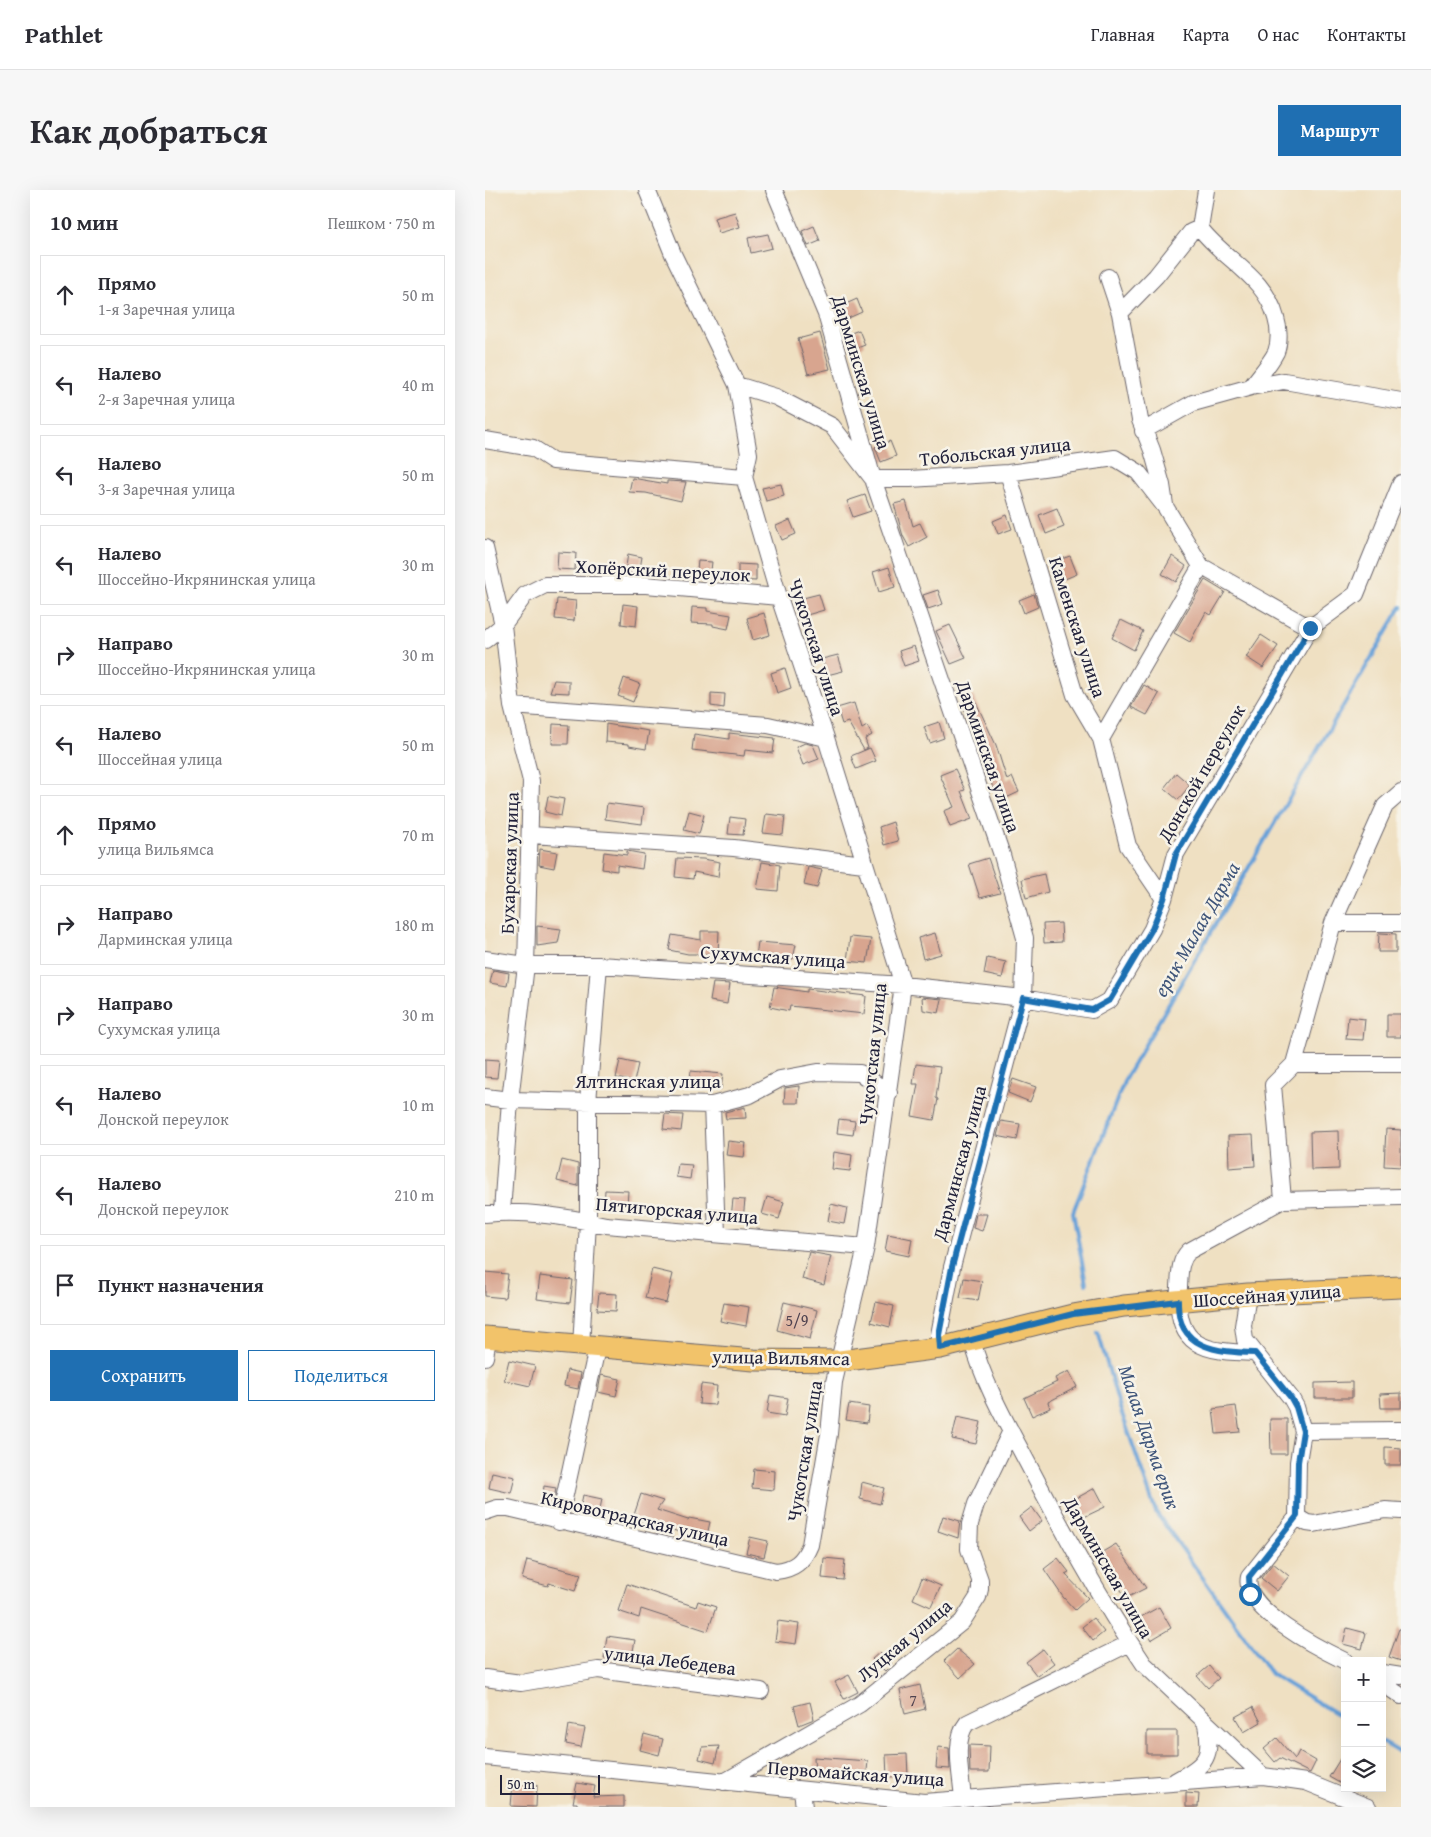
<!DOCTYPE html>
<html lang="ru">
<head>
<meta charset="utf-8">
<style>
	:root { --surface:#fff; --page:#f7f7f7; --text:#2b2b33; --muted:#7c7c81; --line:#e1e1e2; --accent:#1f6fb2 }
	body { margin:0; font-family:"Gentium Book Plus",serif; background:var(--page); color:var(--text) }
	.controls { position:absolute; right:15px; bottom:15px; display:grid; overflow:hidden; border-radius:0px; box-shadow:0 5px 20px #0002 }
	.controls button { width:45px; height:45px; display:grid; place-items:center; padding:0; border:0; border-bottom:1px solid var(--line); background:var(--surface); color:var(--text); font:25px sans-serif }
	.scale { position:absolute; left:15px; bottom:12px; width:100px; box-sizing:border-box; padding-left:5px; border:2px solid #22223b; border-top:0; font-size:14px; line-height:18px; white-space:nowrap; color:#22223b; -webkit-text-stroke:4px #f7f3e8; paint-order:stroke }
	.stop { position:absolute; width:15px; height:15px; margin:-11px; border:4px solid #1f6fb2; border-radius:50%; background:#fff }
	.stop.end { background:#1f6fb2; border-color:#fff; box-shadow:0 1px 5px #0008 }
	.list { margin:0; padding:0; list-style:none }
	h2 { display:flex; justify-content:space-between; align-items:center; height:65px; margin:0; padding:0 20px; font-size:21px }
	h2 small { font-size:16px; font-weight:400; color:var(--muted) }
	.list li { display:grid; grid-template-columns:32px 1fr auto; gap:15px; align-items:center; box-sizing:border-box; height:80px; margin:0 10px 10px; padding:0 10px; border:1px solid var(--line); border-radius:0px }
	.list b { display:block; font-size:19px; white-space:nowrap }
	.list p { margin:0; font-size:16px; white-space:nowrap; color:var(--muted) }
	.list em { font-size:16px; font-style:normal; color:var(--muted) }
	.actions { display:flex; gap:10px; padding:15px 20px }
	.actions a { flex:1; padding:11px 0; border:1px solid var(--accent); border-radius:0px; text-align:center; font-size:18px; color:var(--accent) }
	.actions .main { background:var(--accent); color:#fff }
	.icon { flex:none; width:28px; height:28px; fill:none; stroke:currentColor; stroke-width:2; stroke-linecap:round; stroke-linejoin:round }
	.map { position:relative; flex:none; width:916px; height:1617px; overflow:hidden; border-radius:0px }
	header { display:flex; align-items:center; gap:30px; box-sizing:border-box; height:70px; padding:0 25px; background:var(--surface); border-bottom:1px solid var(--line) }
	header strong { font-size:24px }
	nav { display:flex; gap:28px; margin-inline-start:auto; font-size:18px }
	.intro { display:flex; align-items:center; justify-content:space-between; box-sizing:border-box; height:120px; padding:0 30px }
	h1 { margin:0; font-size:35px }
	.button { padding:12px 22px; border-radius:0px; background:var(--accent); color:#fff; font-size:18px; font-weight:700 }
	main { display:flex; gap:30px; padding:0 30px }
	aside { flex:1; background:var(--surface); border-radius:0px; box-shadow:0 5px 20px #0002 }
	.map>svg:first-child { display:block }
	.lines { fill:none; stroke-linecap:round; stroke-linejoin:round }
	.stream { stroke:#6aa2d8; stroke-width:4 }
	.building { fill:#d8a58f }
	.minor-casing { stroke:#6a646a; stroke-width:18 }
	.major-casing { stroke:#6a646a; stroke-width:23 }
	.minor { stroke:#fff; stroke-width:16 }
	.major { stroke:#f2c36a; stroke-width:21 }
	.route { stroke:#1f6fb2; stroke-width:6 }
	.labels { text-anchor:middle; dominant-baseline:central; stroke-width:5; stroke-linejoin:round; paint-order:stroke }
	.number-label { font-size:16px; fill:#504350 }
	.street-label { font-size:19px; fill:#22223b; stroke:#f7f3e8 }
	.water-label { font-size:20px; font-style:italic; fill:#3f557a; stroke:#f7f3e8 }
</style>
</head>
<body>
<header>
<strong>Pathlet</strong>
<nav><a>Главная</a><a>Карта</a><a>О нас</a><a>Контакты</a></nav>
</header>
<div class="intro"><h1>Как добраться</h1><a class="button">Маршрут</a></div>
<main>
<aside>
<h2>10 мин<small>Пешком · 750 m</small></h2>
<ul class="list">
<li><svg class="icon" aria-label="ahead" viewBox="0 0 24 24"><path d="M12 20V5M6 11l6-6 6 6"/></svg><div><b>Прямо</b><p>1-я Заречная улица</p></div><em>50 m</em></li>
<li><svg class="icon" aria-label="left" viewBox="0 0 24 24"><path d="M17 20v-9H6M10 6l-5 5 5 5"/></svg><div><b>Налево</b><p>2-я Заречная улица</p></div><em>40 m</em></li>
<li><svg class="icon" aria-label="left" viewBox="0 0 24 24"><path d="M17 20v-9H6M10 6l-5 5 5 5"/></svg><div><b>Налево</b><p>3-я Заречная улица</p></div><em>50 m</em></li>
<li><svg class="icon" aria-label="left" viewBox="0 0 24 24"><path d="M17 20v-9H6M10 6l-5 5 5 5"/></svg><div><b>Налево</b><p>Шоссейно-Икрянинская улица</p></div><em>30 m</em></li>
<li><svg class="icon" aria-label="right" viewBox="0 0 24 24"><path d="M7 20v-9h11M14 6l5 5-5 5"/></svg><div><b>Направо</b><p>Шоссейно-Икрянинская улица</p></div><em>30 m</em></li>
<li><svg class="icon" aria-label="left" viewBox="0 0 24 24"><path d="M17 20v-9H6M10 6l-5 5 5 5"/></svg><div><b>Налево</b><p>Шоссейная улица</p></div><em>50 m</em></li>
<li><svg class="icon" aria-label="ahead" viewBox="0 0 24 24"><path d="M12 20V5M6 11l6-6 6 6"/></svg><div><b>Прямо</b><p>улица Вильямса</p></div><em>70 m</em></li>
<li><svg class="icon" aria-label="right" viewBox="0 0 24 24"><path d="M7 20v-9h11M14 6l5 5-5 5"/></svg><div><b>Направо</b><p>Дарминская улица</p></div><em>180 m</em></li>
<li><svg class="icon" aria-label="right" viewBox="0 0 24 24"><path d="M7 20v-9h11M14 6l5 5-5 5"/></svg><div><b>Направо</b><p>Сухумская улица</p></div><em>30 m</em></li>
<li><svg class="icon" aria-label="left" viewBox="0 0 24 24"><path d="M17 20v-9H6M10 6l-5 5 5 5"/></svg><div><b>Налево</b><p>Донской переулок</p></div><em>10 m</em></li>
<li><svg class="icon" aria-label="left" viewBox="0 0 24 24"><path d="M17 20v-9H6M10 6l-5 5 5 5"/></svg><div><b>Налево</b><p>Донской переулок</p></div><em>210 m</em></li>
<li><svg class="icon" aria-label="arrive" viewBox="0 0 24 24"><path d="M6 21V4h12l-3 4 3 4H6"/></svg><div><b>Пункт назначения</b></div></li>
</ul>
<div class="actions"><a class="main">Сохранить</a><a>Поделиться</a></div>
</aside>
<div class="map">
<svg width="916" height="1617" viewBox="0 0 916 1617">
	<rect width="100%" height="100%" fill="#f7f3e8"/>
	<filter id="ink" filterUnits="userSpaceOnUse"><feTurbulence type="fractalNoise" baseFrequency=".02" numOctaves="2"/><feDisplacementMap in="SourceGraphic" scale="10" xChannelSelector="R" yChannelSelector="G"/><feConvolveMatrix kernelMatrix="1 2 1 2 8 2 1 2 1" color-interpolation-filters="sRGB"/></filter>
	<filter id="wash" filterUnits="userSpaceOnUse"><feTurbulence type="fractalNoise" baseFrequency=".0096" numOctaves="4" result="noise"/><feDisplacementMap in="SourceGraphic" scale="20" xChannelSelector="R" yChannelSelector="G"/><feGaussianBlur stdDeviation="1.12" result="paint"/><feColorMatrix in="noise" values="0 0 0 0 0 0 0 0 0 0 0 0 0 0 0 0 0 1.4 0 .05"/><feComposite in="paint" operator="in"/></filter>
	<g filter="url(#wash)">
		<rect width="100%" height="100%" fill="#efe0c2"/>
		<g class="lines">
			<path class="stream" d="M601 1094 588 1022 640 889 916 417
				M613 1142 634 1215 671 1322 786 1484 860 1529
				M897 1552 916 1563"/>
		</g>
		<g id="blocks">
			<path class="building" d="M250 22 255 37 234 43 229 28Z
				M329 36 335 51 323 56 317 41Z
				M283 44 287 58 266 63 263 48Z
				M372 109 377 122 359 130 354 117Z
				M374 140 380 155 367 160 361 145Z
				M335 143 345 179 323 184 313 149Z
				M405 251 411 266 396 272 390 257Z
				M147 288 182 294V291L201 292 196 311 161 303 144 302Z
				M296 294 299 306 281 311 277 298Z
				M380 305 386 321 368 327 362 311Z
				M421 311 428 336 435 333 442 347 424 357 418 346 409 314Z
				M572 318 579 337 561 344 554 325Z
				M522 325 527 339 513 344 508 331Z
				M305 330 311 344 297 350 291 336Z
				M73 362 91 363 90 380 72 379Z
				M143 364 157 367 154 384 140 382Z
				M585 366 592 384 575 391 568 372Z
				M687 366 701 376 691 392 677 384Z
				M213 371 227 372 225 389 211 387Z
				M253 374 271 375V391L253 390Z
				M404 377 410 397 394 402 388 382Z
				M720 390 740 402 726 425 721 422 705 452 689 443Z
				M453 400 458 414 443 419 438 405Z
				M334 404 339 420 322 425 314 409Z
				M549 404 553 417 539 423 534 410Z
				M72 409 91 411 89 431 70 429Z
				M138 414 153 416 151 436 136 434Z
				M207 417 222 418V421L246 425 243 439 228 436V434L206 433Z
				M279 423 285 445 268 450 262 428Z
				M636 430 658 441 649 460 627 448Z
				M465 435 481 468 466 474 451 441Z
				M776 445 793 456 778 478 761 467Z
				M429 456 434 471 419 476 414 461Z
				M353 465 358 481 342 485 337 469Z
				M300 478 306 498 292 503 286 483Z
				M139 488 155 494 148 512 133 506Z
				M69 490 84 491V503L65 502Z
				M659 495 674 504 662 525 646 517Z
				M226 503 240 504 239 518 226 516Z
				M488 506 511 555 522 590 527 587 534 602 515 611 505 591 498 571 500 570 490 546 491 545 476 512Z
				M369 513 377 539 382 536 387 545 380 549 383 558 379 560 363 532 357 534 352 518Z
				M454 532 459 548 445 553 439 537Z
				M68 534 84 535 83 554H67Z
				M121 534 164 541 161 559 144 556V554L120 552Z
				M244 543 290 548 288 563 260 560 259 566 207 560 209 544 244 549Z
				M320 553 328 555 334 569 318 575 311 557Z
				M385 558 391 571 371 579 366 566Z
				M470 579 480 600 476 601 487 629 465 637 459 621 469 617 455 585Z
				M691 583 705 595 693 610 679 598Z
				M63 606 79 609 76 626 60 622Z
				M122 613 159 618 157 634 120 629Z
				M204 621 219 625 214 644 199 640Z
				M281 624 300 626 298 645 278 643Z
				M245 627 260 629 258 645 243 644Z
				M408 632 413 651 399 655 394 637Z
				M55 659 72 662 69 678 54 675Z
				M142 661 159 664 157 679 132 675V681L117 679 119 662 142 665Z
				M192 668 218 669 235 672 233 687 209 682 208 689 190 687Z
				M503 668 515 703 495 708 484 674Z
				M277 672 295 675 293 701 272 699Z
				M323 677 337 680 332 698 319 695Z
				M559 684 563 702 541 708 537 689Z
				M576 733 577 752 559 753 558 734Z
				M52 736 76 739 73 753 52 756Z
				M216 741H234L233 764H203L184 760 187 745 216 750Z
				M450 743 456 764 438 769 433 748Z
				M894 743 911 744V762H893Z
				M365 747 386 749 382 773 362 771Z
				M273 752 311 755 308 769 285 765 284 769 271 767Z
				M502 768 521 772 517 788 499 784Z
				M8 780 24 783 22 796 5 793Z
				M228 793 245 794 242 814 225 811Z
				M289 797 322 802V799L381 806 379 824 305 816 304 821 285 817Z
				M437 807 457 809 454 823 438 820Z
				M902 824H916V847H902Z
				M863 827 880 829 878 850 861 849Z
				M0 869 14 870 12 888 0 887Z
				M135 870 153 874 149 892 131 888Z
				M431 874 455 877 451 908 453 909 449 930 427 926 433 894H428Z
				M206 881 238 884 236 899 204 895Z
				M528 889 551 897 545 912 523 903Z
				M314 896 313 913H299L300 898Z
				M260 917 261 928 241 929 240 922Z
				M180 924 198 925 196 941 178 939Z
				M354 929 370 931 368 945 352 943Z
				M516 931 535 934 532 950 512 946Z
				M901 939 916 940V977L899 976Z
				M853 941 854 979 826 980 825 942Z
				M768 945 770 976 744 978 743 946Z
				M243 951 261 953 259 967 241 965Z
				M349 962 367 965 365 981 347 979Z
				M77 970 93 974V996L72 991Z
				M193 974 207 975 205 989 191 987Z
				M120 1000 143 1001 142 1016 119 1015Z
				M282 1007 299 1012 294 1029 277 1024Z
				M248 1009 260 1010 258 1029 246 1028Z
				M346 1014 362 1018 359 1034 343 1031Z
				M491 1024H502L497 1041 488 1038Z
				M403 1044 427 1049 424 1066 400 1061Z
				M324 1062 346 1066 339 1095 317 1089Z
				M167 1079 188 1084 181 1113 160 1108Z
				M0 1082 23 1084 20 1108 0 1106Z
				M55 1086 88 1090 85 1113 52 1109Z
				M479 1088 497 1091 493 1111 475 1108Z
				M114 1103 132 1104 131 1121 112 1120Z
				M299 1112 332 1120 325 1149 292 1140Z
				M391 1112 409 1116 405 1137 386 1132Z
				M239 1113 264 1117 261 1136 235 1131Z
				M24 1170 50 1176 45 1196 19 1190Z
				M82 1180 96 1183 93 1199 79 1196Z
				M584 1181 592 1197 563 1212 565 1218 547 1226 539 1208 572 1192 570 1188Z
				M116 1185 135 1189 131 1206 113 1202Z
				M867 1192V1208H830V1193Z
				M216 1194 232 1196 230 1215 214 1214Z
				M916 1203V1218H896L895 1204Z
				M285 1205 303 1208 300 1226 282 1223Z
				M364 1214 384 1217 382 1233 361 1230Z
				M751 1216 755 1242 731 1244 728 1219Z
				M472 1227 496 1232 491 1254 467 1249Z
				M785 1229H802V1264H786Z
				M900 1257 916 1258V1275H900Z
				M269 1279 290 1281 289 1300 267 1298Z
				M7 1282 30 1287 26 1303 4 1298Z
				M377 1292 399 1298 395 1314 375 1309Z
				M59 1296 71 1298 68 1315 57 1313Z
				M610 1298 620 1317 597 1328 588 1310Z
				M156 1304 178 1311 172 1320 203 1330 204 1328 225 1332 221 1350 148 1328Z
				M98 1305 117 1309 114 1324 95 1320Z
				M547 1317 557 1331 544 1341 534 1327Z
				M458 1326 475 1331 473 1348 453 1341Z
				M265 1347 283 1351 279 1367 261 1363Z
				M631 1354 661 1398 641 1408 614 1364Z
				M339 1368 360 1370 358 1390 337 1388Z
				M573 1368 584 1382 580 1384 603 1408 590 1420 578 1407 559 1379Z
				M42 1370 96 1384 90 1401 64 1393 63 1396 37 1389Z
				M788 1373 804 1386 792 1401 776 1388Z
				M437 1388 456 1396 446 1417 428 1409Z
				M142 1394 211 1417 213 1411 231 1417 223 1441 156 1419 154 1428 133 1421Z
				M674 1417 686 1438 666 1450 654 1428Z
				M608 1428 619 1442 608 1451 597 1437Z
				M293 1431 314 1434 311 1454 290 1451Z
				M862 1438 881 1443 877 1459 858 1454Z
				M914 1439H916V1471L904 1467Z
				M122 1446 150 1450 146 1472 119 1468Z
				M472 1459 490 1474 475 1488 459 1471Z
				M558 1459 569 1473 552 1486 541 1472Z
				M395 1462 407 1474 400 1481 387 1469Z
				M724 1476 734 1488 723 1498 712 1486Z
				M364 1485 373 1502 359 1509 350 1492Z
				M435 1495 440 1519 420 1524 415 1500Z
				M325 1512 329 1529 314 1535 309 1516Z
				M768 1517 776 1532 759 1542 750 1527Z
				M84 1535 100 1538 96 1557 81 1554Z
				M662 1541H692V1564H662Z
				M159 1544 178 1549 174 1565 155 1560Z
				M792 1548 810 1569 814 1561 831 1571 825 1583 795 1568 790 1572 779 1559Z
				M484 1555 505 1556 504 1582H485Z
				M234 1556 230 1573 214 1569 217 1557Z
				M453 1557 464 1558 465 1579 451 1578Z
				M860 1561V1596L844 1587Z
				M422 1564 423 1586 402 1587 401 1565Z
				M329 1567 383 1571 381 1590 361 1587V1585L330 1587Z
				M28 1593 52 1595 51 1617 26 1616Z
				M92 1593 110 1596 108 1607 139 1606V1617H92V1613H88Z
				M701 1603 714 1604 713 1617H701Z"/>
		</g>
	</g>
	<g filter="url(#ink)">
		<use href="#blocks" fill-opacity="0" stroke="#6a646a" stroke-width="1"/>
		<g class="lines">
			<g class="minor-casing">
				<path id="minor" d="M162 0 188 64 252 195
					M289 0 341 124 388 289 517 665 540 748 538 808 467 1077 454 1145 455 1158
					M721 0 715 38C740 71 780 86 791 128 794 138 795 152 791 162 785 174 774 186 766 197
					M623 87 635 123 655 230 667 260 677 295 680 315
					M635 123 671 86 706 42 715 38
					M658 241 708 213 766 197 799 191 916 211
					M0 250 48 258 68 271 259 287 264 264 252 195 291 207 347 236 388 289H425L523 283 630 268 653 282 681 318 716 376 825 438
					M523 283 590 505 616 549 643 656 679 709
					M0 358 18 435 27 516 46 591 41 775 25 910 17 1022
					M0 450 18 435 40 405 60 395H161L294 407
					M27 516 283 535 341 548
					M616 549 716 376
					M46 645 249 658 379 674
					M848 733H916
					M0 769 41 775H114L418 795 538 808 607 820 625 810 667 739 679 709 691 664 825 438 871 404 916 293
					M809 874H916
					M0 907 25 910 227 915 265 905 295 889 333 882 375 883 404 903
					M227 915 232 1044
					M798 1010 788 895 809 874 848 733 900 616 916 602
					M0 1024C40 1020 82 1027 121 1035L381 1057
					M763 1104 758 1136 760 1150 806 1208 811 1217 818 1241 916 1240
					M487 1150C498 1192 522 1234 542 1272 578 1341 615 1409 659 1474L778 1586
					M96 1157 103 1032V912L114 775
					M770 1163C718 1162 689 1157 694 1097 695 1083 694 1071 704 1061L798 1010 916 1007
					M0 1167 3 1148
					M818 1241 813 1272 812 1327 822 1333 829 1334 900 1320 916 1321
					M0 1322 12 1318H23L291 1381C309 1379 318 1372 325 1355L344 1244 349 1192 381 1057 418 795 341 548 294 407 259 287
					M812 1327 764 1387C756 1419 835 1459 860 1471
					M74 1332 112 1158
					M897 1483 916 1486
					M0 1488 36 1493 113 1480 276 1501
					M897 1493 916 1506
					M0 1567 439 1612 778 1586 821 1592 883 1617
					M690 1591C721 1575 729 1567 720 1531
					M239 1592 375 1514 477 1432 493 1407 495 1399V1390L484 1359 485 1334 491 1314 526 1241
					M317 1601 319 1617
					M478 1610C477 1588 467 1551 482 1533L645 1453"/>
			</g>
			<g class="major-casing">
				<path id="major" d="M0 1147 269 1170 355 1171 455 1158 588 1125 639 1116 763 1104 916 1097"/>
			</g>
			<use href="#minor" class="minor"/>
			<use href="#major" class="major"/>
		</g>
	</g>
	<g class="lines" filter="url(#ink)">
		<path class="route" d="M765 1404 764 1387 812 1326 813 1272 818 1241 811 1217 806 1208 770 1163C732 1162 692 1159 693 1111L588 1124 455 1158 454 1145 467 1077 538 808 607 820 625 810 667 739 679 709 691 664 825 438"/>
	</g>
	<g class="labels">
		<g class="number-label">
			<text x="312" y="1130">5/9</text>
			<text x="428" y="1510">7</text>
		</g>
		<g class="street-label">
			<text transform="translate(377 182) rotate(73)">Дарминская улица</text>
			<text transform="translate(510 261) rotate(-6)">Тобольская улица</text>
			<text transform="translate(178 380) rotate(3)">Хопёрский переулок</text>
			<text transform="translate(593 437) rotate(72)">Каменская улица</text>
			<text transform="translate(332 457) rotate(72)">Чукотская улица</text>
			<text transform="translate(504 566) rotate(71)">Дарминская улица</text>
			<text transform="translate(716 583) rotate(-60)">Донской переулок</text>
			<text transform="translate(24 673) rotate(-88)">Бухарская улица</text>
			<text transform="translate(288 766) rotate(4)">Сухумская улица</text>
			<text transform="translate(387 864) rotate(-84)">Чукотская улица</text>
			<text x="163" y="891">Ялтинская улица</text>
			<text transform="translate(474 973) rotate(-75)">Дарминская улица</text>
			<text transform="translate(192 1020) rotate(5)">Пятигорская улица</text>
			<text transform="translate(782 1105) rotate(-4)">Шоссейная улица</text>
			<text transform="translate(296 1167) rotate(1)">улица Вильямса</text>
			<text transform="translate(319 1261) rotate(-81)">Чукотская улица</text>
			<text transform="translate(150 1328) rotate(13)">Кировоградская улица</text>
			<text transform="translate(624 1377) rotate(60)">Дарминская улица</text>
			<text transform="translate(419 1450) rotate(-40)">Луцкая улица</text>
			<text transform="translate(185 1470) rotate(7)">улица Лебедева</text>
			<text transform="translate(371 1583) rotate(4)">Первомайская улица</text>
		</g>
		<g class="water-label">
			<text transform="translate(711 739) rotate(-60)">ерик Малая Дарма</text>
			<text transform="translate(665 1247) rotate(71)">Малая Дарма ерик</text>
		</g>
	</g>
</svg>
<div class="controls">
<button>+</button>
<button>−</button>
<button><svg class="icon" aria-label="layers" viewBox="0 0 24 24"><path d="M12 4l9 5-9 5-9-5zM3 14l9 5 9-5"/></svg></button>
</div>
<div class="scale">50 m</div>
<div class="stop" style="left:765px;top:1404px"></div>
<div class="stop end" style="left:825px;top:438px"></div>
</div>
</main>
</body>
</html>
